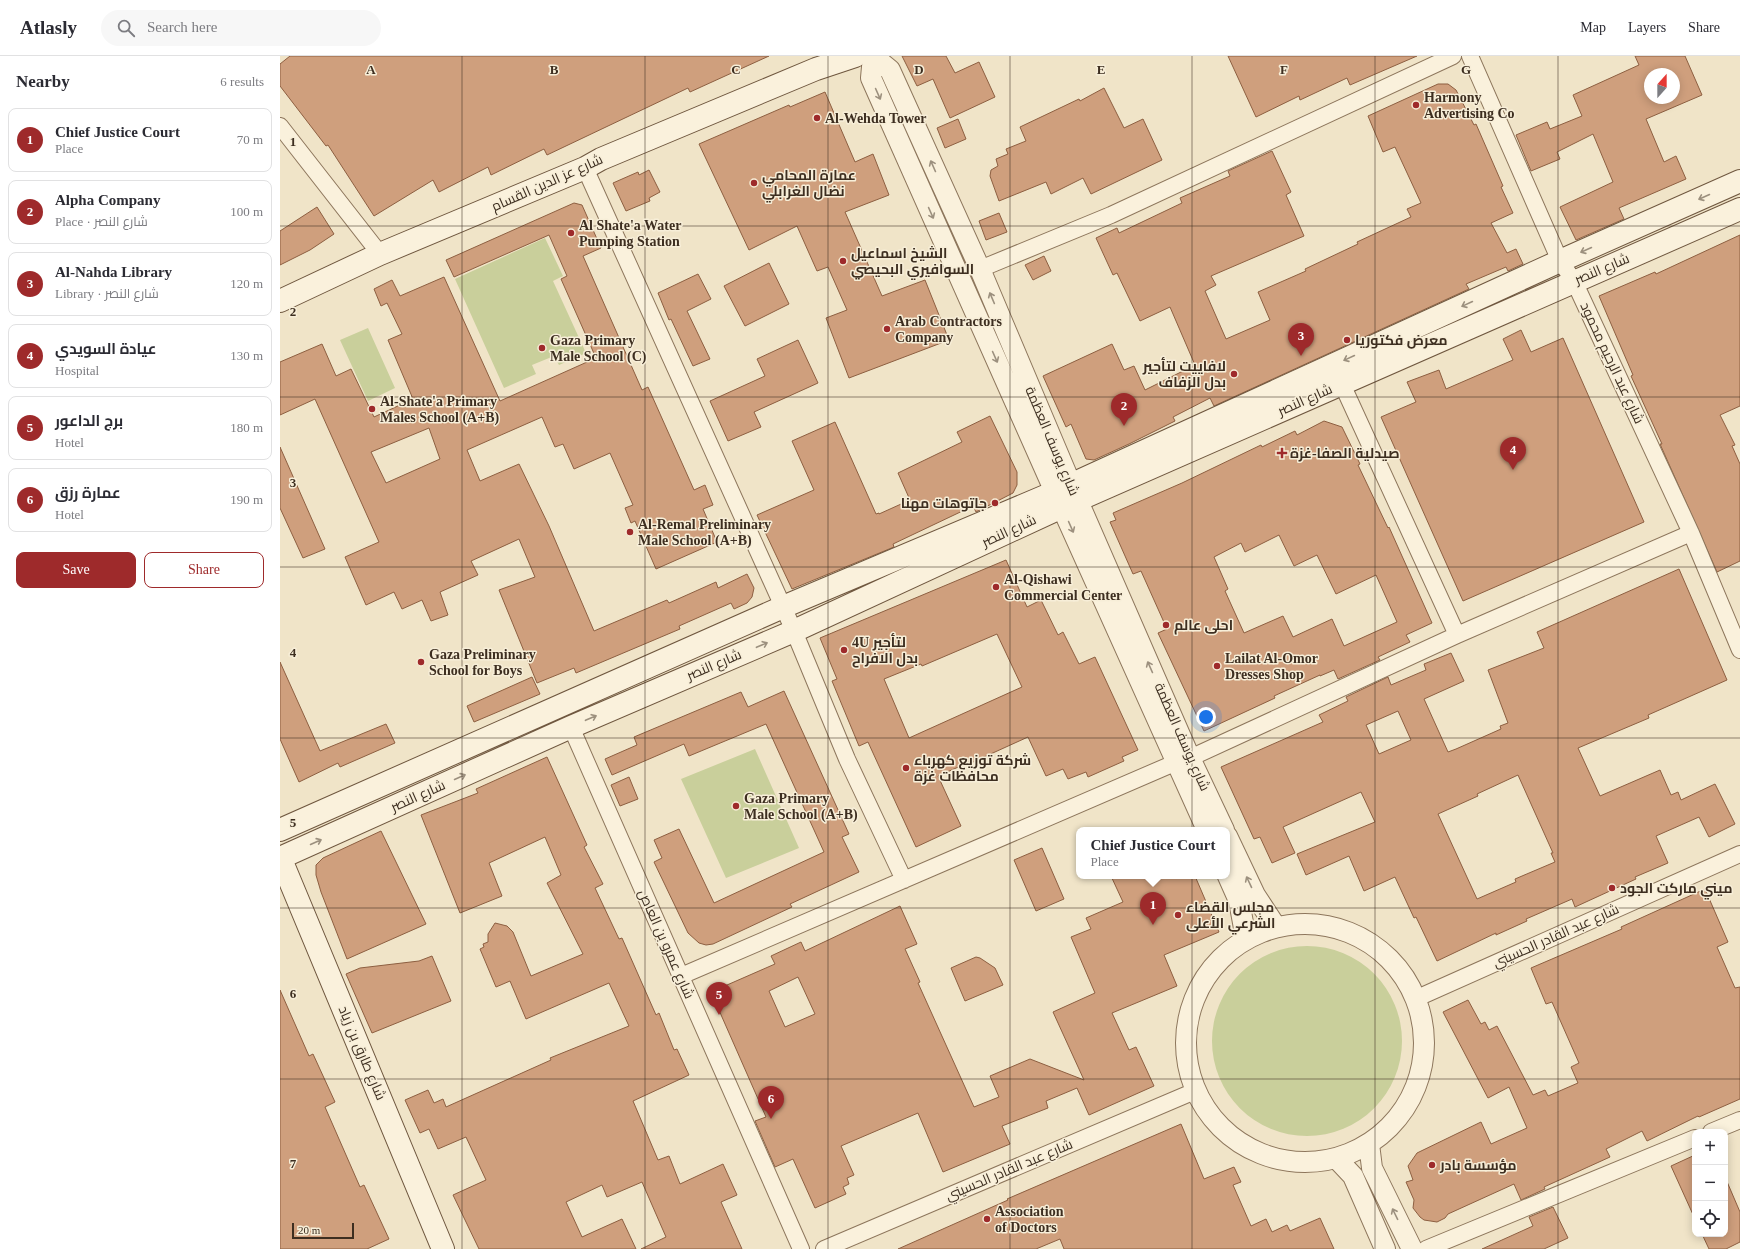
<!DOCTYPE html>
<html lang="en">
<head>
<meta charset="utf-8">
<style>
	:root { --surface:#fff; --page:#f7f7f7; --text:#2b2b33; --muted:#7c7c81; --line:#e1e1e2; --accent:#9e2a2b }
	body { margin:0; font-family:"Times New Roman",Cairo,serif; background:var(--page); color:var(--text) }
	.controls { position:absolute; right:12px; bottom:12px; display:grid; overflow:hidden; border-radius:8px; box-shadow:0 2px 10px #0003 }
	.controls button { width:36px; height:36px; display:grid; place-items:center; padding:0; border:0; border-bottom:1px solid var(--line); background:var(--surface); color:var(--text); font:20px sans-serif }
	.compass { position:absolute; left:1364px; top:12px; width:36px; height:36px; border-radius:50%; background:var(--surface); box-shadow:0 2px 10px #0003; rotate:21deg }
	.scale { position:absolute; left:12px; bottom:10px; width:62px; box-sizing:border-box; padding-left:4px; border:2px solid #3d2e20; border-top:0; font-size:11px; line-height:14px; white-space:nowrap; color:#3d2e20; -webkit-text-stroke:3px #f7eed8; paint-order:stroke }
	.you { position:absolute; left:926px; top:661px; width:14px; height:14px; margin:-10px; border:3px solid #fff; border-radius:50%; background:#1a73e8; box-shadow:0 0 0 6px #1a73e833 }
	.badge { display:grid; place-items:center; width:26px; height:26px; border-radius:50%; background:var(--accent); color:#fff; font-size:13px; font-weight:700 }
	.pin { position:absolute; translate:-50% -33px; filter:drop-shadow(0 1px 2px #0008) }
	.pin::after { content:''; position:absolute; top:21px; width:14px; height:12px; background:inherit; clip-path:polygon(0 0,100% 0,50% 100%) }
	.popup { position:absolute; left:796px; top:771px; width:154px; height:52px; box-sizing:border-box; display:grid; place-content:center; border-radius:8px; background:var(--surface); filter:drop-shadow(0 1px 3px #0005); font-size:13px; white-space:nowrap; color:var(--muted) }
	.popup b { font-size:15px; color:var(--text) }
	.popup::after { content:''; position:absolute; left:50%; top:100%; margin-left:-8px; border:8px solid transparent; border-top-color:var(--surface) }
	.list { margin:0; padding:0; list-style:none }
	h2 { display:flex; justify-content:space-between; align-items:center; height:52px; margin:0; padding:0 16px; font-size:17px }
	h2 small { font-size:13px; font-weight:400; color:var(--muted) }
	.list li { display:grid; grid-template-columns:26px 1fr auto; gap:12px; align-items:center; box-sizing:border-box; height:64px; margin:0 8px 8px; padding:0 8px; border:1px solid var(--line); border-radius:8px }
	.list b { display:block; font-size:15px; white-space:nowrap }
	.list p { margin:0; font-size:13px; white-space:nowrap; color:var(--muted) }
	.list em { font-size:13px; font-style:normal; color:var(--muted) }
	.actions { display:flex; gap:8px; padding:12px 16px }
	.actions a { flex:1; padding:9px 0; border:1px solid var(--accent); border-radius:8px; text-align:center; font-size:14px; color:var(--accent) }
	.actions .main { background:var(--accent); color:#fff }
	.icon { flex:none; width:22px; height:22px; fill:none; stroke:currentColor; stroke-width:2; stroke-linecap:round; stroke-linejoin:round }
	.map { position:relative; flex:none; width:1460px; height:1193px; overflow:hidden }
	header { display:flex; align-items:center; gap:24px; box-sizing:border-box; height:56px; padding:0 20px; background:var(--surface); border-bottom:1px solid var(--line) }
	header strong { font-size:19px }
	nav { display:flex; gap:22px; margin-inline-start:auto; font-size:14px }
	.search { width:280px; height:36px; background:var(--page); display:flex; align-items:center; gap:10px; box-sizing:border-box; padding:0 14px; border-radius:22px; color:var(--muted); font-size:15px }
	main { display:flex }
	aside { flex:1; background:var(--surface) }
	.map>svg:first-child { display:block }
	.green { fill:#c9cf9b }
	.building { fill:#cf9f7d; stroke:#8d5f41; fill-rule:evenodd }
	.lines { fill:none; stroke-linecap:round; stroke-linejoin:round }
	.minor-casing { stroke:#8d765c; stroke-width:18 }
	.tertiary-casing { stroke:#8d765c; stroke-width:22 }
	.secondary-casing { stroke:#6f573f; stroke-width:24 }
	.minor { stroke:#faf1dc; stroke-width:16 }
	.tertiary { stroke:#faf1dc; stroke-width:20 }
	.secondary { stroke:#faf1dc; stroke-width:22 }
	.oneway { stroke:#9c907e }
	.grid { fill:none; stroke:#3d2e20; stroke-width:1; stroke-opacity:0.55 }
	.poi-dot { fill:#9e2a2b; stroke:#f7eed8; stroke-width:1.5 }
	.labels { text-anchor:middle; dominant-baseline:central; stroke-width:3; stroke-linejoin:round; paint-order:stroke }
	.poi-label { font-size:14px; font-weight:bold; fill:#3d2e20; stroke:#f7eed8; text-anchor:start }
	.street-label { font-size:14px; fill:#3d2e20; stroke:#f7eed8 }
	.grid-label { font-size:13px; text-anchor:middle; font-weight:bold; fill:#3d2e20; stroke:#f7eed8; stroke-width:3; stroke-linejoin:round; paint-order:stroke }
</style>
</head>
<body>
<header>
<strong>Atlasly</strong>
<div class="search"><svg class="icon" aria-label="search" viewBox="0 0 24 24"><circle cx="10" cy="10" r="6"/><path d="M15 15l6 6"/></svg>Search here</div>
<nav><a>Map</a><a>Layers</a><a>Share</a></nav>
</header>
<main>
<aside>
<h2>Nearby<small>6 results</small></h2>
<ul class="list">
<li><span class="badge">1</span><div><b>Chief Justice Court</b><p>Place</p></div><em>70 m</em></li>
<li><span class="badge">2</span><div><b>Alpha Company</b><p>Place · شارع النصر</p></div><em>100 m</em></li>
<li><span class="badge">3</span><div><b>Al-Nahda Library</b><p>Library · شارع النصر</p></div><em>120 m</em></li>
<li><span class="badge">4</span><div><b>عيادة السويدي</b><p>Hospital</p></div><em>130 m</em></li>
<li><span class="badge">5</span><div><b>برج الداعور</b><p>Hotel</p></div><em>180 m</em></li>
<li><span class="badge">6</span><div><b>عمارة رزق</b><p>Hotel</p></div><em>190 m</em></li>
</ul>
<div class="actions"><a class="main">Save</a><a>Share</a></div>
</aside>
<div class="map">
<svg width="1460" height="1193" viewBox="0 0 1460 1193">
	<rect width="100%" height="100%" fill="#f0e4c8"/>
	<path class="green" d="M265 182 283 220 273 225 306 297 279 309 274 300 252 309 256 318 224 332 175 223Z
		M88 272 115 332 88 345 60 284Z
		M475 693 519 792 446 822 401 723Z
		M932 985a95 95 0 1 1 190 0a95 95 0 1 1-190 0Z"/>
	<path class="building" d="M10 0H489L410 36 408 32 267 99 264 93 211 119 208 111 159 136 153 124 94 160 48 89 46 90 0 30V8Z
		M622 0H666L675 17 699 6 715 41 670 62 653 23 637 30Z
		M948 0H1137L1070 29 1067 22 1020 44 1019 40 976 61Z
		M1355 0H1405L1422 39 1366 63 1384 106 1396 100 1406 123 1339 152 1344 163 1296 184 1280 151 1333 126 1313 78 1277 96 1280 103 1251 115 1236 79 1267 66 1270 73 1302 60 1293 39 1359 9ZM1370 18H1394V42H1370Z
		M1158 28H1168L1176 34 1194 69 1196 68 1223 130 1221 131 1233 157 1211 167 1227 197 1236 193 1243 208 1228 215 1226 211 1186 228 1189 233 934 350 930 342 893 361 895 365 849 388 814 404 806 403 791 368 786 371 763 320 832 288 844 314 854 310 865 334 915 309 890 251 860 265 837 217 833 219 816 182 837 172 839 177 902 147 900 142 950 120 948 115 992 95 1011 136 1006 139 1024 180 931 220 936 229 925 235 946 283 990 264 978 236 1026 215 1025 213 1078 188 1077 186 1131 161 1127 153 1141 147 1115 91 1103 96 1088 60Z
		M824 32 844 72 863 63 882 104 811 138 803 122 771 138 766 126 719 145 710 120 711 114 718 110 716 103 728 98 726 93 746 85 740 71 799 43 800 45Z
		M545 36 575 106 593 98 609 139 565 156 602 240 645 224 669 284 569 322 546 262 567 254 548 211 537 215 517 170 469 194 419 88 509 49 510 51Z
		M678 63 686 83 665 92 657 72Z
		M369 114 380 136 369 142 370 145 346 155 333 127 358 116 359 119Z
		M294 147 302 149 321 192 303 200 362 334 368 331 414 434 425 429 433 449 423 453 437 486 376 513 355 465 351 467 345 452 353 449 330 397 294 413 283 388 275 391 262 361 187 394 200 425 239 408 269 470 314 575 387 544 389 547 436 526 438 532 467 518 474 532 472 541 467 547 454 553 451 547 399 570 400 573 296 617 294 612 257 627 219 534 255 521 239 483 191 505 198 519 160 536 168 559 151 565 142 544 122 553 114 536 86 549 65 501 99 486 35 343 0 359V306L42 288 56 320 71 313 94 361 133 343 108 284 122 278 107 247 101 250 94 233 112 224 120 240 164 221 220 345 316 302 281 223 287 220 269 179 174 221 166 204ZM149 372 160 403 106 427 91 396Z
		M37 151 54 178 30 194 0 209V175Z
		M719 157 727 176 706 184 699 165Z
		M1460 179V350L1440 359 1455 389 1452 390 1460 408V505L1437 516 1380 388H1382L1351 320 1353 319 1319 240 1375 216 1376 218Z
		M764 200 771 215 753 224 745 209Z
		M489 207 509 248 465 270 444 230Z
		M418 218 431 243 407 255 430 303 413 310 391 263 389 264 378 237Z
		M1241 274 1251 296 1283 282 1364 466 1183 545 1101 361 1136 346 1127 326 1159 314 1166 333 1233 304 1223 283Z
		M518 284 538 327 474 356 481 371 448 385 430 345 485 320 477 303Z
		M710 360 737 416V429L733 437 696 456 693 450 613 488 614 491 512 533 477 459 534 434 512 385 555 366 596 458 599 457V458L630 444 618 417 682 386 677 376Z
		M1044 365 1062 371 1080 408 1078 409 1108 472 1109 471 1152 567 1126 579 1130 586 1098 601 1100 604 1058 623 1054 614 1040 620V619L994 640 995 642 924 675 878 577 887 573 861 515 853 518 830 466 836 464 833 457 902 427 981 389 982 391 1015 375 1017 379ZM999 479 1014 510 1037 499 1056 538 1096 519 1117 566 1064 590 1052 563 1013 581 1003 560 964 577 945 535 948 533 934 501 961 487 965 496Z
		M0 391 45 493 23 502 0 452Z
		M726 504 747 551 761 544 778 579 783 576 799 608 815 601 858 694 842 701 844 705 808 721 806 716 788 723 783 713 766 720 748 681 693 706 692 705 658 720 681 770 636 791 588 686 579 690 552 625 557 623 540 582ZM717 578 742 631 629 682 604 623 641 608 642 610Z
		M1399 513 1447 624 1368 659 1369 662 1298 692 1320 740 1380 714 1391 739 1398 736 1401 744 1435 728 1455 768 1429 781 1419 761 1376 780 1388 807 1355 821 1356 823 1295 851 1292 843 1246 863 1247 865 1216 879V877L1157 905 1136 861 1134 862 1115 821 1084 835 1069 800 1026 819 1017 798 1095 766 1081 736 1003 771 1015 797 992 807 980 781 974 783 941 711 1043 666 1039 659 1068 645 1066 641 1108 621 1111 629 1146 614 1144 608 1171 597 1184 625 1144 643 1168 696 1176 693 1221 673 1220 670 1228 667 1208 614 1264 592 1257 576ZM1118 655 1131 684 1099 698 1086 669ZM1238 719 1273 797H1271L1275 806 1235 823 1236 826 1197 843 1158 758 1198 740 1197 738Z
		M0 606 40 695 106 668 115 687 60 711 58 707 19 726 0 683Z
		M252 621 260 638 194 666 187 650Z
		M504 635 569 778 562 781 579 816 510 848 512 851 433 888 426 889 419 887 408 877 374 806 382 802 374 784 399 773 434 847 544 796 486 668 409 700 404 688 332 719 325 703 357 689 354 681 461 636 468 651Z
		M267 701 307 789 304 791 323 828 315 832 339 883 342 882 376 959 379 957 394 994 397 993 409 1019 353 1045 378 1104 389 1100 400 1128 443 1108 457 1139 441 1146 462 1193H361L386 1181 362 1126 327 1141 322 1129 286 1146 302 1181 342 1163 356 1193H199L173 1139 206 1124 186 1081 158 1093 149 1073 140 1077 125 1044 148 1034 154 1047 163 1043 166 1051 271 1004 270 1002 349 970 329 927 246 963 230 925 216 931 200 893 204 891 203 888 208 886V878L215 867 227 870 233 876 251 920 303 898 267 827 281 819 265 781 209 807 222 840 180 857 141 759 198 737 196 733Z
		M349 721 358 743 340 750 331 729Z
		M101 775 146 868 67 903 41 836 36 819V809L43 802Z
		M762 792 784 843 756 855 734 804Z
		M831 820H915L939 876 884 899 897 930 832 957 849 994 856 991 874 1030 809 1059 797 1032 766 1045 768 1052 722 1070 730 1088 663 1116 638 1057 561 1090 574 1119 567 1122 569 1128 563 1131 566 1138 535 1152 513 1103 495 1111 475 1065 486 1061 431 936 495 908 491 900 521 886 525 895 620 850 637 888 625 893 640 926 638 927 694 1051 719 1041 710 1020 750 1003 804 1024 773 956 815 937 791 881 811 873 806 862 843 846ZM518 921 535 958 505 971 489 935Z
		M1425 833 1448 886 1437 891 1455 932 1460 931V1043L1419 1061 1418 1060 1367 1085 1362 1075 1326 1093 1330 1101 1264 1131 1265 1133 1241 1144 1234 1128 1168 1158 1165 1162 1157 1166 1144 1164 1140 1161 1133 1152 1134 1144 1126 1126 1133 1124 1128 1110 1137 1097 1201 1066 1211 1088 1247 1072 1229 1031 1208 1042 1163 956 1188 944 1201 968 1205 966 1209 974 1217 970 1253 1039 1265 1034 1268 1040 1298 1027 1291 1011 1299 1007 1272 946 1266 948 1251 912 1342 873 1341 871Z
		M152 900 171 945 92 977 66 918 80 912 139 905Z
		M696 901 700 902 715 912 723 929 685 945 671 912Z
		M0 934 29 1000 33 998 55 1046 45 1051 80 1131 84 1129 109 1183 87 1193H0Z
		M901 1068 924 1123 954 1111 961 1126 953 1129 971 1170 986 1163 992 1176 1007 1169 1010 1175 1040 1162 1054 1193H784L780 1183 756 1193H618L728 1144 727 1143Z
		M1415 1099V1163L1391 1110Z
		M1445 1121 1460 1156V1186L1446 1193H1429L1422 1178H1445Z
		M1273 1151 1288 1182 1264 1193H1202L1253 1170 1249 1161Z"/>
	<g class="lines">
		<g class="minor-casing">
			<path id="minor" d="M1190 0 1280 205 1294 225 1411 477 1460 594
				M0 70 100 198
				M305 112 514 575 567 703 624 824
				M700 213 831 159 1173 0
				M1062 328 1177 579
				M291 671 521 1193
				M401 920 897 706 910 702 1177 579 1411 477
				M1135 943 1460 798
				M1431 1076 1460 1064
				M544 1193 915 1035
				M1146 1193 1415 1082"/>
		</g>
		<g class="tertiary-casing">
			<path id="tertiary" d="M593 0 610 14 700 213 798 445 910 702 944 774
				M593 0 591 22 775 436 927 774
				M947 780 975 839 996 871
				M947 818 959 845 966 883
				M906 987a119 119 0 1 1 238 0a119 119 0 1 1-238 0Z
				M1089 1088 1092 1112 1132 1193
				M1056 1102 1073 1120 1105 1193"/>
		</g>
		<g class="secondary-casing">
			<path id="secondary" d="M0 245 100 198 305 112 321 103 536 13 575 0
				M0 774 503 551 775 436 1280 205 1460 125
				M0 801 163 1193
				M0 802 291 671 514 575 782 451 1460 153"/>
		</g>
		<use href="#minor" class="minor"/>
		<use href="#tertiary" class="tertiary"/>
		<use href="#secondary" class="secondary"/>
	</g>
	<defs><path id="oneway-shaft" d="M-6 0H5M1.5-3L5.5 0L1.5 3" fill="none" stroke-width="1.6" stroke-linecap="round" stroke-linejoin="round"/></defs>
	<g class="oneway">
		<use href="#oneway-shaft" transform="translate(598 38) rotate(66)"/>
		<use href="#oneway-shaft" transform="translate(653 110) rotate(-114)"/>
		<use href="#oneway-shaft" transform="translate(1424 141) rotate(156)"/>
		<use href="#oneway-shaft" transform="translate(651 157) rotate(66)"/>
		<use href="#oneway-shaft" transform="translate(1306 194) rotate(156)"/>
		<use href="#oneway-shaft" transform="translate(712 242) rotate(-113)"/>
		<use href="#oneway-shaft" transform="translate(1187 248) rotate(155)"/>
		<use href="#oneway-shaft" transform="translate(715 301) rotate(66)"/>
		<use href="#oneway-shaft" transform="translate(1069 302) rotate(155)"/>
		<use href="#oneway-shaft" transform="translate(791 471) rotate(66)"/>
		<use href="#oneway-shaft" transform="translate(482 589) rotate(-23)"/>
		<use href="#oneway-shaft" transform="translate(870 611) rotate(-114)"/>
		<use href="#oneway-shaft" transform="translate(311 662) rotate(-23)"/>
		<use href="#oneway-shaft" transform="translate(180 721) rotate(-24)"/>
		<use href="#oneway-shaft" transform="translate(36 786) rotate(-24)"/>
		<use href="#oneway-shaft" transform="translate(969 826) rotate(-115)"/>
		<use href="#oneway-shaft" transform="translate(1115 1158) rotate(-116)"/>
	</g>
	<path class="grid" d="M182 0V1193M365 0V1193M548 0V1193M730 0V1193M912 0V1193M1095 0V1193M1278 0V1193M0 170H1460M0 341H1460M0 511H1460M0 682H1460M0 852H1460M0 1023H1460"/>
	<g class="poi-dot">
		<circle cx="1136" cy="49" r="4"/>
		<circle cx="537" cy="62" r="4"/>
		<circle cx="474" cy="127" r="4"/>
		<circle cx="291" cy="177" r="4"/>
		<circle cx="563" cy="205" r="4"/>
		<circle cx="607" cy="273" r="4"/>
		<circle cx="1067" cy="284" r="4"/>
		<circle cx="262" cy="292" r="4"/>
		<circle cx="954" cy="318" r="4"/>
		<circle cx="92" cy="353" r="4"/>
		<path d="M1000 391h4v4h4v4h-4v4h-4v-4h-4v-4h4z"/>
		<circle cx="715" cy="447" r="4"/>
		<circle cx="350" cy="476" r="4"/>
		<circle cx="716" cy="531" r="4"/>
		<circle cx="886" cy="569" r="4"/>
		<circle cx="564" cy="594" r="4"/>
		<circle cx="141" cy="606" r="4"/>
		<circle cx="937" cy="610" r="4"/>
		<circle cx="626" cy="712" r="4"/>
		<circle cx="456" cy="750" r="4"/>
		<circle cx="1332" cy="832" r="4"/>
		<circle cx="898" cy="859" r="4"/>
		<circle cx="1152" cy="1109" r="4"/>
		<circle cx="707" cy="1163" r="4"/>
	</g>
	<g class="labels">
		<g class="poi-label">
			<text x="1144" y="41">Harmony<tspan x="1144" dy="16">Advertising Co</tspan></text>
			<text x="545" y="62">Al-Wehda Tower</text>
			<text x="482" y="119">عمارة المحامي<tspan x="482" dy="16">نضال الغرابلي</tspan></text>
			<text x="299" y="169">Al Shate'a Water<tspan x="299" dy="16">Pumping Station</tspan></text>
			<text x="571" y="197">الشيخ اسماعيل<tspan x="571" dy="16">السوافيري البحيصي</tspan></text>
			<text x="615" y="265">Arab Contractors<tspan x="615" dy="16">Company</tspan></text>
			<text x="270" y="284">Gaza Primary<tspan x="270" dy="16">Male School (C)</tspan></text>
			<text x="1075" y="284">معرض فكتوريا</text>
			<text x="946" y="310" text-anchor="end">لافاييت لتأجير<tspan x="946" dy="16">بدل الزفاف</tspan></text>
			<text x="100" y="345">Al-Shate'a Primary<tspan x="100" dy="16">Males School (A+B)</tspan></text>
			<text x="1010" y="397">صيدلية الصفا-غزة</text>
			<text x="707" y="447" text-anchor="end">جاتوهات مهنا</text>
			<text x="358" y="468">Al-Remal Preliminary<tspan x="358" dy="16">Male School (A+B)</tspan></text>
			<text x="724" y="523">Al-Qishawi<tspan x="724" dy="16">Commercial Center</tspan></text>
			<text x="894" y="569">احلى عالم</text>
			<text x="572" y="586">4U لتأجير<tspan x="572" dy="16">بدل الافراح</tspan></text>
			<text x="149" y="598">Gaza Preliminary<tspan x="149" dy="16">School for Boys</tspan></text>
			<text x="945" y="602">Lailat Al-Omor<tspan x="945" dy="16">Dresses Shop</tspan></text>
			<text x="634" y="704">شركة توزيع كهرباء<tspan x="634" dy="16">محافظات غزة</tspan></text>
			<text x="464" y="742">Gaza Primary<tspan x="464" dy="16">Male School (A+B)</tspan></text>
			<text x="1340" y="832">ميني ماركت الجود</text>
			<text x="906" y="851">مجلس القضاء<tspan x="906" dy="16">الشرعي الأعلى</tspan></text>
			<text x="1160" y="1109">مؤسسة بادر</text>
			<text x="715" y="1155">Association<tspan x="715" dy="16">of Doctors</tspan></text>
		</g>
		<g class="street-label">
			<text transform="translate(267 127) rotate(-24)">شارع عز الدين القسام</text>
			<text transform="translate(1322 213) rotate(-23)">شارع النصر</text>
			<text transform="translate(1332 307) rotate(65)">شارع عبد الرحيم محمود</text>
			<text transform="translate(1025 344) rotate(-24)">شارع النصر</text>
			<text transform="translate(772 385) rotate(67)">شارع يوسف العظمة</text>
			<text transform="translate(729 475) rotate(-25)">شارع النصر</text>
			<text transform="translate(434 609) rotate(-23)">شارع النصر</text>
			<text transform="translate(902 681) rotate(66)">شارع يوسف العظمة</text>
			<text transform="translate(138 740) rotate(-24)">شارع النصر</text>
			<text transform="translate(1276 880) rotate(-24)">شارع عبد القادر الحسيني</text>
			<text transform="translate(386 888) rotate(66)">شارع عمرو بن العاص</text>
			<text transform="translate(82 997) rotate(67)">شارع طارق بن زياد</text>
			<text transform="translate(729 1114) rotate(-23)">شارع عبد القادر الحسيني</text>
		</g>
	</g>
	<g class="grid-label">
		<text x="91" y="18">A</text>
		<text x="274" y="18">B</text>
		<text x="456" y="18">C</text>
		<text x="639" y="18">D</text>
		<text x="821" y="18">E</text>
		<text x="1004" y="18">F</text>
		<text x="1186" y="18">G</text>
		<text x="13" y="90">1</text>
		<text x="13" y="260">2</text>
		<text x="13" y="431">3</text>
		<text x="13" y="601">4</text>
		<text x="13" y="771">5</text>
		<text x="13" y="942">6</text>
		<text x="13" y="1112">7</text>
	</g>
</svg>
<div class="controls">
<button>+</button>
<button>−</button>
<button><svg class="icon" aria-label="locate" viewBox="0 0 24 24"><circle cx="12" cy="12" r="6"/><path d="M12 2v4M12 18v4M2 12h4M18 12h4"/></svg></button>
</div>
<svg class="compass" viewBox="-18 -18 36 36"><path d="M0-13l5 13h-10z" fill="#e53935"/><path d="M0 13l5-13h-10z" fill="#7c7c81"/></svg>
<div class="scale">20 m</div>
<div class="you"></div>
<div class="pin badge" style="left:873px;top:869px">1</div>
<div class="popup"><b>Chief Justice Court</b>Place</div>
<div class="pin badge" style="left:844px;top:370px">2</div>
<div class="pin badge" style="left:1021px;top:300px">3</div>
<div class="pin badge" style="left:1233px;top:414px">4</div>
<div class="pin badge" style="left:439px;top:959px">5</div>
<div class="pin badge" style="left:491px;top:1063px">6</div>
</div>
</main>
</body>
</html>
